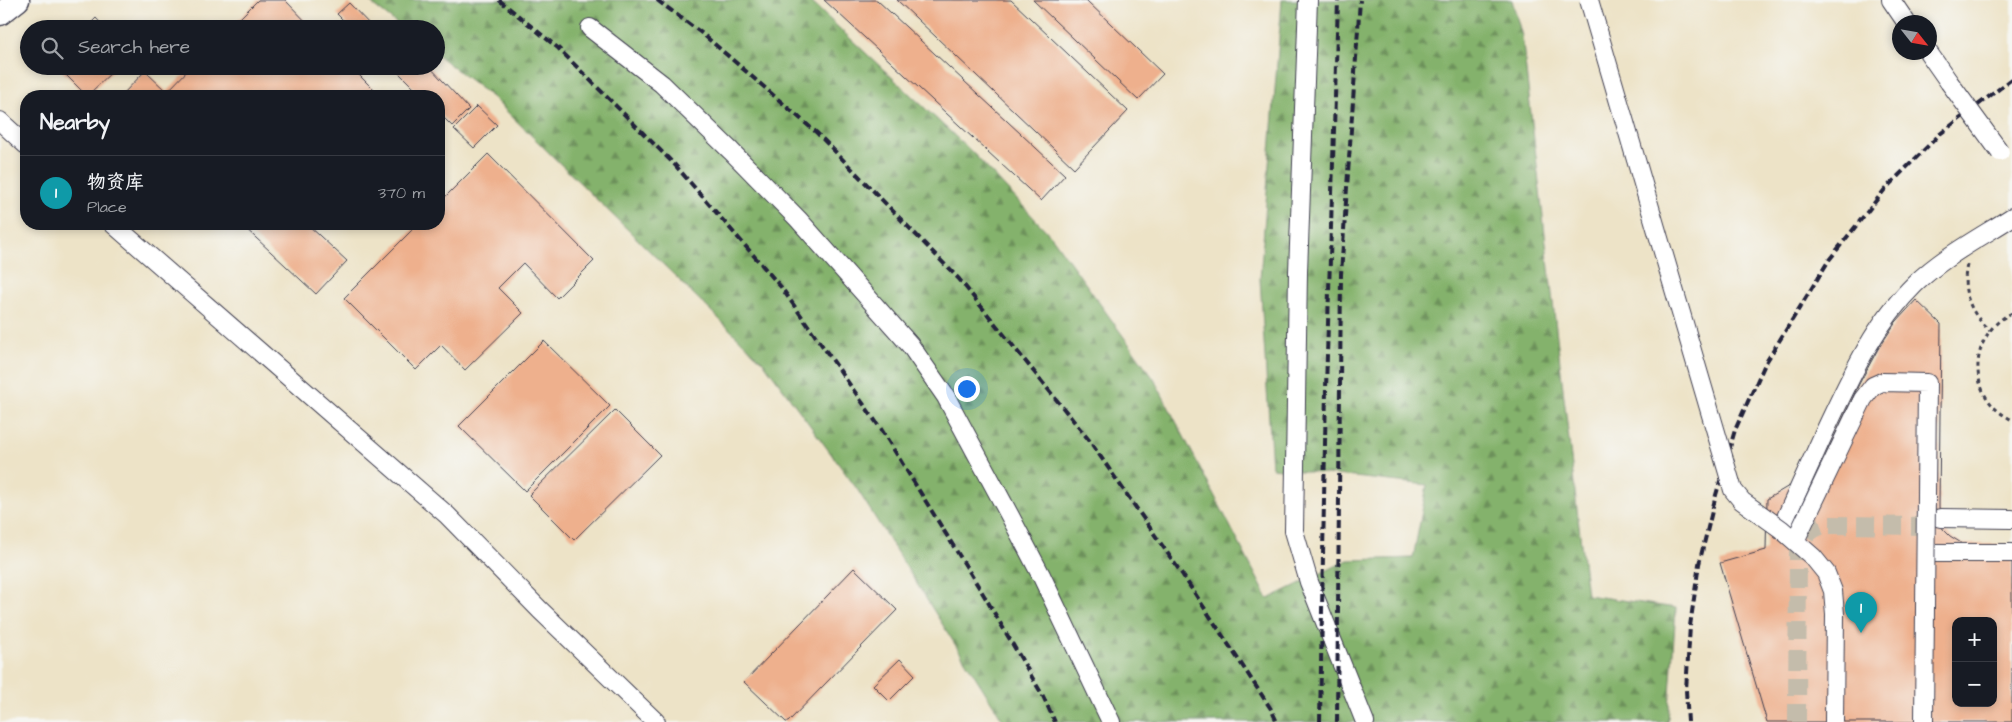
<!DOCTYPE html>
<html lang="en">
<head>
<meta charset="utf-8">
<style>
	:root { --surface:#171b24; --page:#242831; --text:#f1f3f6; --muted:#9ea1a6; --line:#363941; --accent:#d690ce }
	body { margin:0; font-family:"Architects Daughter","LXGW WenKai TC",sans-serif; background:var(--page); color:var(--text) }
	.controls { position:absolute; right:15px; bottom:15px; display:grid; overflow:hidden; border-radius:10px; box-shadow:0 2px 8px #0003 }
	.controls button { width:45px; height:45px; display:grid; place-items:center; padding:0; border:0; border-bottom:1px solid var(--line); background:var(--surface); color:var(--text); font:25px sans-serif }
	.compass { position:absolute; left:1892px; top:15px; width:45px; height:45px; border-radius:50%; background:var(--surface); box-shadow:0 2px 8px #0003; rotate:121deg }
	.you { position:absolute; left:966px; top:388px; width:18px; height:18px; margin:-12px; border:4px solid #fff; border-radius:50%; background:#1a73e8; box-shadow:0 0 0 8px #1a73e833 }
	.badge { display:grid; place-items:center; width:32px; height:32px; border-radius:50%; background:var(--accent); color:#fff; font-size:16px; font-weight:700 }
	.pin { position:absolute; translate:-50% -41px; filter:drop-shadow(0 1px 2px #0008) }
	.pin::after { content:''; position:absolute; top:26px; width:18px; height:15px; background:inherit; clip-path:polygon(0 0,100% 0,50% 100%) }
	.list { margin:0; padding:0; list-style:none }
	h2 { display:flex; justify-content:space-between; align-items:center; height:65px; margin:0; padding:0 20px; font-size:21px }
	h2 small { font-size:16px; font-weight:400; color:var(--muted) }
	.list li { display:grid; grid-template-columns:32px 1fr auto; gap:15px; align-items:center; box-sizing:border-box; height:75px; padding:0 20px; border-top:1px solid var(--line) }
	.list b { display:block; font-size:19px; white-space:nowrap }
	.list p { margin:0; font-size:16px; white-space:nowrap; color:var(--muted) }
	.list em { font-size:16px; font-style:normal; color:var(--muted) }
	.icon { flex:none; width:28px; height:28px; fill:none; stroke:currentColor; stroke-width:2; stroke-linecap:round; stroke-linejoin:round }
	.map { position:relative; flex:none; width:2012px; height:722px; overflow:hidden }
	.search { position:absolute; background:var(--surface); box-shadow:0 2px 8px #0003; left:20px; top:20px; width:425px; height:55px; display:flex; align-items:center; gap:12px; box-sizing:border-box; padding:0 18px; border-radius:28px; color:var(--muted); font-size:19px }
	.panel { position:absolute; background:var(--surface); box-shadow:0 2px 8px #0003; left:20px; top:90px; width:425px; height:140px; border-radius:20px }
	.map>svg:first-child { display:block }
	.forest { fill:url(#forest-firs); stroke:#536a54 }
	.building { fill:#eeb08d; fill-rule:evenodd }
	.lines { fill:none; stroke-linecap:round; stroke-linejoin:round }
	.minor-tunnel { stroke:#c4bcab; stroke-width:18; stroke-dasharray:18 9; stroke-linecap:butt }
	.minor-casing { stroke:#403f50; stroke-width:20 }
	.major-casing { stroke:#403f50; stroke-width:25 }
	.path { stroke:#403f50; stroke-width:3; stroke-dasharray:4 4; stroke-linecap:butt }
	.minor { stroke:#fff; stroke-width:18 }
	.major { stroke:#fff; stroke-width:22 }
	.rail { stroke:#22223b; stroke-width:4; stroke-dasharray:8 4; stroke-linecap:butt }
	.minor-bridge-casing { stroke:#403f50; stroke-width:20; stroke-linecap:butt }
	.minor-bridge { stroke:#fff; stroke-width:18 }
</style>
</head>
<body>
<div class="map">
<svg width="2012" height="722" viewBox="0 0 2012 722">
	<defs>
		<pattern id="forest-firs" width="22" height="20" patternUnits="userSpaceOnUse" patternTransform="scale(1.25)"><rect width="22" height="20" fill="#84b26c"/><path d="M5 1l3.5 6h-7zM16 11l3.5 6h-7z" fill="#6c905a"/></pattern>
	</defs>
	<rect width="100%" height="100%" fill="#f6f6f2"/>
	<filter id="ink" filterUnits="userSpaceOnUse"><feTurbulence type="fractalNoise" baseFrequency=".02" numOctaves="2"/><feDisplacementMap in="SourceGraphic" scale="10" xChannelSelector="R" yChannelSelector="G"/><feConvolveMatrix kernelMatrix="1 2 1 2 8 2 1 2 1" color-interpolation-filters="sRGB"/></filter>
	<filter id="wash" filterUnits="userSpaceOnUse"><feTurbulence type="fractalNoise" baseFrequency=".0096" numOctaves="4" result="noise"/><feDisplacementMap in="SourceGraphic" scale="20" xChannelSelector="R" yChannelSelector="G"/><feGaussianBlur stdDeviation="1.12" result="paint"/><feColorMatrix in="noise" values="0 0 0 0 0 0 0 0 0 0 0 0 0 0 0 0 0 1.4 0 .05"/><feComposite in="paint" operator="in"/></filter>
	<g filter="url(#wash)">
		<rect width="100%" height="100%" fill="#ede3c7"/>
		<path class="forest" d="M367 0H809L972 152 1052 237 1154 379 1268 599 1348 560 1413 558 1427 485 1272 468 1260 279 1282 0H1512L1522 36 1587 595 1676 608 1668 722H1004L857 489 764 363 492 97 436 54V29H404Z"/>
		<g id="blocks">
			<path class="building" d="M258 0H285L313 29H229Z
				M824 0H877L1065 175 1041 201Z
				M897 0H1011L1128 111 1074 168Z
				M1033 0H1086L1163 74 1138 100Z
				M349 3 374 29H352L337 14Z
				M96 18 106 29H85Z
				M57 66H118L87 96Z
				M192 66H350L380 96H121L145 71 167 92Z
				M395 66H429L469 109 452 126 439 113V96H422L394 68Z
				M477 106 497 125 474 148 454 129Z
				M488 154 594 261 557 298 523 263 498 288 523 313 465 370 441 345 416 370 344 298 418 224H439V203Z
				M241 224H307L347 261 316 294Z
				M1916 300 1941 324 1939 506 1940 520 1943 529 1950 536 1963 544H2012V722H1767L1720 563 1766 550 1767 499 1789 486 1807 495 1859 384 1878 349 1896 322ZM1956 621H1993V703H1956Z
				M544 341 610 406 525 491 459 426Z
				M615 410 660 455 574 540 529 495Z
				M854 568 897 610 788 722H786L744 682Z
				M900 659 915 675 889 701 873 685Z"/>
		</g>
	</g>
	<g filter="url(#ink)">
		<use href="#blocks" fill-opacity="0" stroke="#403f50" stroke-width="1"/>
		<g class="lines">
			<path class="minor-tunnel" d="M1797 722 1798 548C1804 536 1811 528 1824 525L1925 526"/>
			<g class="minor-casing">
				<path id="minor" d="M1308 0 1298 272 1294 531 1309 582 1365 722
					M1891 0 1906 22
					M590 28 662 84 731 151 798 219 910 345 946 397 1010 516 1042 577 1111 722
					M1928 52 1949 82
					M0 121 26 145
					M113 224 447 515 540 610 656 722
					M1940 518 2012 519
					M1781 529C1795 496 1811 462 1826 429 1850 378 1874 324 1915 284 1943 257 1979 238 2012 217
					M1926 553H2012"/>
			</g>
			<g class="major-casing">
				<path id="major" d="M0 14 18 0"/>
			</g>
			<path class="path" d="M1967 265C1961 291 1970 313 1990 331
				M2012 313C1977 329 1966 377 1993 406 1998 412 2005 416 2012 420"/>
			<use href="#minor" class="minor"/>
			<use href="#major" class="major"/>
			<path class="rail" d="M499 0 558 48 675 165 781 287 881 429 985 597 1043 696 1055 722
				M657 0 704 35 817 133 959 279 1089 440 1182 574 1271 709 1277 722
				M1320 722 1326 388 1338 0
				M1337 722 1341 274 1360 0
				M1688 722 1686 690 1690 626 1699 564 1716 495 1735 430 1765 364 1829 260 1886 188 1940 134 2012 79"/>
			<g class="minor-bridge-casing">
				<path id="minor-bridge" d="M1589 0 1733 490 1742 501 1781 529 1813 557 1826 573 1833 591 1835 614 1834 722
					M1949 82 2000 152
					M1795 541 1863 399 1873 386 1882 382 1927 383 1924 722"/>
			</g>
			<use href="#minor-bridge" class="minor-bridge"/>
		</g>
	</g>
</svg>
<div class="controls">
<button>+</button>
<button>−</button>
</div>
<svg class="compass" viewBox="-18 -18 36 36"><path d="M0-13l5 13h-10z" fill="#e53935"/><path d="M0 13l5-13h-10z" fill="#9ea1a6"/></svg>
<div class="you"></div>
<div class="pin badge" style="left:1861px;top:633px;background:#0f9aa8">1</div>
<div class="search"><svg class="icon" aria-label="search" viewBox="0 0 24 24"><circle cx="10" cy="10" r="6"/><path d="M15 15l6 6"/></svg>Search here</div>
<section class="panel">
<h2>Nearby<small></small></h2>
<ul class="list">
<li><span class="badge" style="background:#0f9aa8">1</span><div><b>物资库</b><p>Place</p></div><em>370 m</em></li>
</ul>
</section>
</div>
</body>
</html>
